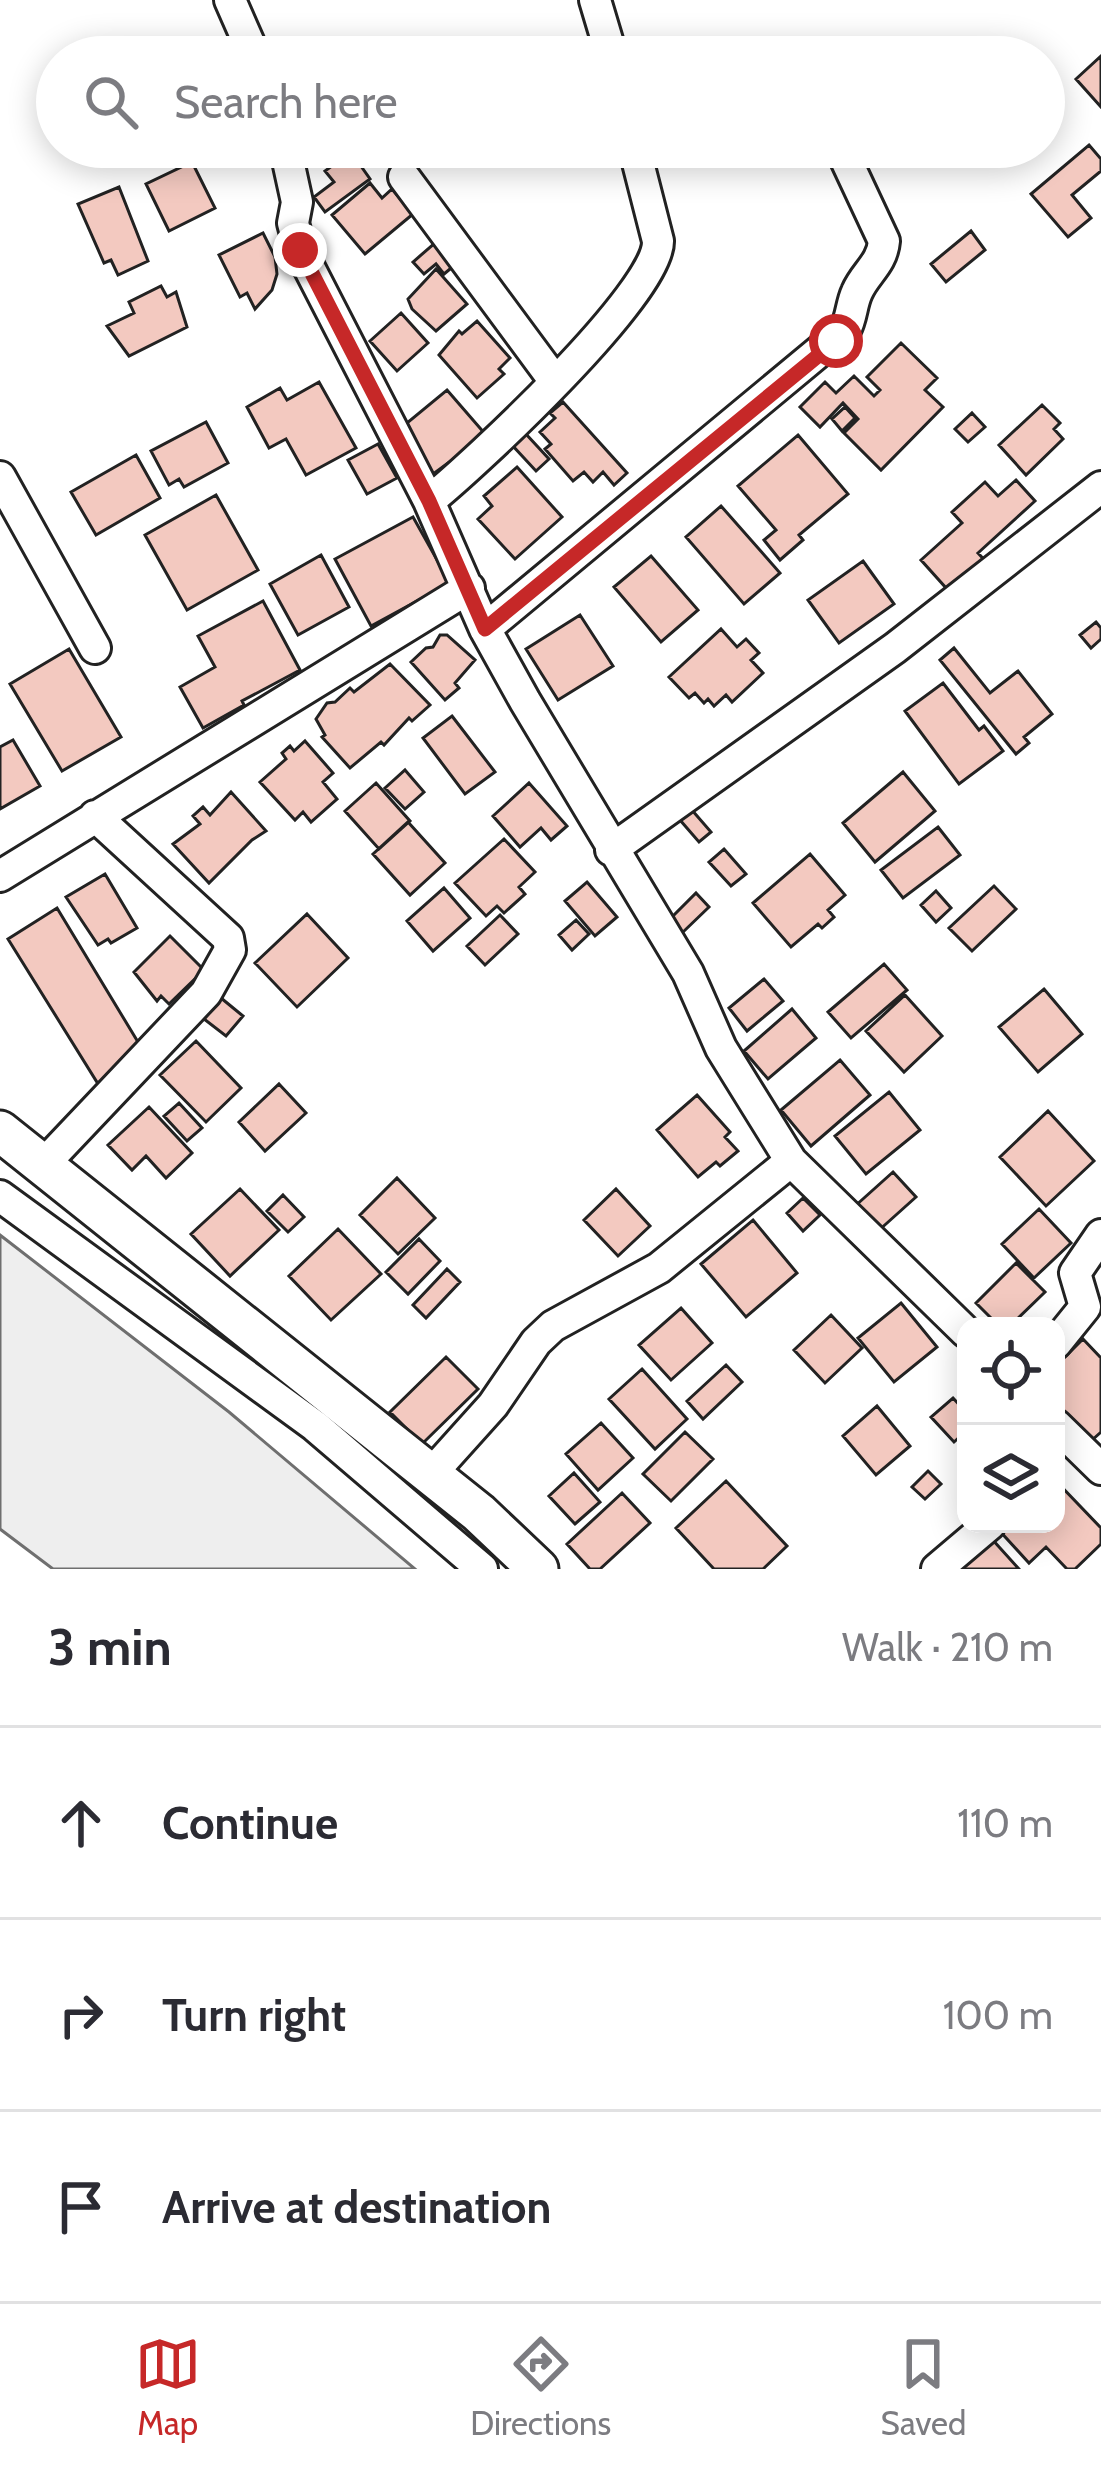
<!DOCTYPE html>
<html lang="en">
<head>
<meta charset="utf-8">
<style>
	:root { --surface:#fff; --page:#f7f7f7; --text:#2b2b33; --muted:#7c7c81; --line:#e1e1e2; --accent:#c62828 }
	body { margin:0; font-family:Cabin,sans-serif; background:var(--page); color:var(--text) }
	.controls { position:absolute; right:36px; bottom:36px; display:grid; overflow:hidden; border-radius:24px; box-shadow:0 6px 30px #0003 }
	.controls button { width:108px; height:108px; display:grid; place-items:center; padding:0; border:0; border-bottom:3px solid var(--line); background:var(--surface); color:var(--text); font:60px sans-serif }
	.stop { position:absolute; width:36px; height:36px; margin:-27px; border:9px solid #c62828; border-radius:50%; background:#fff }
	.stop.end { background:#c62828; border-color:#fff; box-shadow:0 3px 12px #0008 }
	.list { margin:0; padding:0; list-style:none }
	h2 { display:flex; justify-content:space-between; align-items:center; height:156px; margin:0; padding:0 48px; font-size:51px }
	h2 small { font-size:39px; font-weight:400; color:var(--muted) }
	.list li { display:grid; grid-template-columns:78px 1fr auto; gap:36px; align-items:center; box-sizing:border-box; height:192px; padding:0 48px; border-top:3px solid var(--line) }
	.list b { display:block; font-size:45px; white-space:nowrap }
	.list em { font-size:39px; font-style:normal; color:var(--muted) }
	.icon { flex:none; width:66px; height:66px; fill:none; stroke:currentColor; stroke-width:2; stroke-linecap:round; stroke-linejoin:round }
	.map { position:relative; flex:none; width:1101px; height:1569px; overflow:hidden }
	.search { position:absolute; background:var(--surface); box-shadow:0 6px 30px #0003; left:36px; right:36px; top:36px; height:132px; display:flex; align-items:center; gap:30px; box-sizing:border-box; padding:0 42px; border-radius:66px; color:var(--muted); font-size:45px }
	.sheet { height:732px; background:var(--surface) }
	nav { display:flex; justify-content:space-around; align-items:center; box-sizing:border-box; height:168px; border-top:3px solid var(--line); background:var(--surface); font-size:33px; color:var(--muted) }
	nav a { display:grid; justify-items:center; gap:6px }
	nav .on { color:var(--accent) }
	.map>svg:first-child { display:block }
	.green { fill:#eee; stroke:#6f6f6f; stroke-width:3 }
	.building { fill:#f3c9c0; stroke:#222; stroke-width:3 }
	.lines { fill:none; stroke-linecap:round; stroke-linejoin:round }
	.minor-casing { stroke:#222; stroke-width:36 }
	.major-casing { stroke:#222; stroke-width:45 }
	.minor { stroke:#fff; stroke-width:30 }
	.major { stroke:#fff; stroke-width:39 }
	.route { stroke:#c62828; stroke-width:15 }
</style>
</head>
<body>
<div class="map">
<svg width="1101" height="1569" viewBox="0 0 1101 1569">
	<rect width="100%" height="100%" fill="#fff"/>
	<path class="green" d="M0 1235 229 1412 415 1569H53L0 1529Z"/>
	<path class="building" d="M1101 56V107L1076 79Z
		M1089 145 1101 159V171L1072 195 1091 218 1068 237 1031 194Z
		M351 152 370 179 325 212 314 197 334 182 325 171Z
		M192 162 215 208 169 231 146 184Z
		M370 183 382 198 392 189 413 214 365 254 332 215Z
		M119 187 148 261 118 275 111 260 104 263 78 204Z
		M971 231 985 250 946 282 931 264Z
		M263 233 275 257 277 274 272 290 255 309 247 293 240 297 219 255Z
		M436 242 456 264 444 274 436 264 424 274 413 262Z
		M436 269 467 304 436 331 412 309 408 299Z
		M161 286 167 297 176 292 187 327 129 356 107 326 134 313 129 302Z
		M401 313 428 343 397 371 370 341Z
		M477 321 510 358 499 369 504 374 477 398 439 355 459 331 462 334Z
		M901 343 937 378 925 390 943 407 881 470 844 433 858 419 843 403 820 427 800 407 825 382 836 393 854 376 874 396 880 390 867 377Z
		M319 382 356 448 306 475 286 439 269 448 247 407 280 388 287 400Z
		M447 390 486 435 425 480 396 432Z
		M563 402 627 473 614 485 603 472 593 482 584 472 573 481 545 449 551 444 540 432 555 418 550 413Z
		M1042 405 1060 423 1054 429 1063 439 1026 475 999 445Z
		M845 407 855 418 842 431 832 419Z
		M972 413 985 427 968 442 955 429Z
		M206 422 228 463 184 487 179 479 169 485 151 451Z
		M525 433 549 459 536 471 512 445Z
		M798 435 848 494 799 535 803 540 780 560 764 540 776 530 738 486Z
		M378 444 397 478 367 494 348 460Z
		M136 455 160 498 96 535 71 492Z
		M517 467 562 517 515 559 478 519 492 506 484 496Z
		M1016 480 1035 501 978 553 991 567 956 599 921 560 962 523 952 512 985 482 998 496Z
		M216 495 258 570 187 610 145 535Z
		M721 506 780 573 744 604 686 537Z
		M413 517 450 583 371 626 335 559Z
		M321 555 349 607 298 635 270 584Z
		M651 556 698 610 661 642 614 587Z
		M863 561 894 604 839 643 808 600Z
		M263 601 300 670 242 701 244 705 203 728 180 687 215 667 198 636Z
		M580 615 613 666 558 700 526 649Z
		M1096 622 1101 628V639L1091 648 1080 635Z
		M721 629 737 647 746 639 759 653 751 660 763 673 732 702 726 695 714 706 708 699 704 703 695 693 689 698 669 677Z
		M440 635H447L475 660 455 683 459 688 445 700 411 662 426 648 433 647Z
		M954 648 990 693 1018 671 1052 714 1024 737 1029 743 1016 754 940 660Z
		M69 649 121 737 62 771 10 684Z
		M390 664 430 705 412 721 409 718 384 745 381 742 350 768 322 737 325 735 316 719 327 703 335 702 350 688 354 692Z
		M943 683 979 730 984 726 1003 751 959 784 905 711Z
		M452 716 495 772 465 794 423 738Z
		M13 740 40 786 0 809V747Z
		M305 741 333 773 323 782 337 799 311 822 303 812 295 820 260 782 286 759 282 753 290 746 294 751Z
		M405 770 424 792 405 809 385 788Z
		M903 772 935 811 875 862 843 823Z
		M376 783 410 821 379 849 345 811Z
		M529 783 567 826 551 840 541 828 520 847 493 816Z
		M231 792 266 831 252 840 209 883 173 844 200 824 193 816 203 807 210 815Z
		M691 809 711 832 699 842 680 820Z
		M408 822 445 863 410 895 373 854Z
		M938 827 960 855 903 898 881 870Z
		M504 839 535 872 519 887 525 894 504 913 497 906 486 916 455 883Z
		M724 849 746 874 731 886 709 862Z
		M810 854 845 895 828 910 834 917 822 928 818 924 791 947 753 903Z
		M105 874 137 928 111 943 108 939 98 945 66 897Z
		M587 882 617 917 595 936 565 901Z
		M994 886 1016 909 972 951 949 928Z
		M444 888 470 918 433 951 407 921Z
		M936 891 951 908 936 922 921 905Z
		M696 893 709 907 682 933 669 920Z
		M57 908 141 1047 100 1087 8 939Z
		M307 914 348 958 297 1007 255 963Z
		M500 915 518 934 485 965 467 946Z
		M576 920 589 934 572 950 559 935Z
		M170 936 204 970 169 1004 161 996 157 1001 134 972Z
		M884 964 907 990 851 1038 828 1012Z
		M764 979 783 1001 747 1031 729 1008Z
		M1044 989 1082 1034 1038 1072 999 1027Z
		M905 995 942 1036 904 1072 866 1031Z
		M221 998 243 1016 226 1036 204 1019Z
		M792 1009 816 1038 768 1079 744 1051Z
		M196 1041 241 1088 206 1122 160 1075Z
		M840 1060 870 1095 811 1146 781 1110Z
		M279 1084 306 1113 265 1151 239 1122Z
		M889 1092 920 1130 866 1174 835 1136Z
		M697 1095 730 1132 725 1137 738 1151 720 1166 716 1162 698 1177 657 1130Z
		M179 1103 202 1128 187 1141 164 1116Z
		M149 1107 192 1153 166 1178 146 1156 132 1170 108 1145Z
		M1048 1111 1094 1161 1046 1206 1000 1157Z
		M893 1172 916 1197 877 1232 854 1207Z
		M397 1178 435 1218 398 1254 360 1215Z
		M240 1189 279 1230 230 1276 191 1234Z
		M616 1189 650 1226 618 1256 584 1220Z
		M283 1195 304 1217 288 1232 267 1211Z
		M803 1198 820 1215 803 1231 787 1213Z
		M1039 1209 1071 1243 1034 1278 1002 1244Z
		M753 1220 797 1273 746 1317 701 1264Z
		M338 1229 381 1274 331 1320 289 1276Z
		M419 1239 440 1261 408 1294 386 1272Z
		M1016 1263 1045 1292 1010 1326H999L976 1303Z
		M447 1269 460 1282 426 1318 413 1305Z
		M901 1303 937 1347 894 1382 858 1338Z
		M681 1308 712 1343 671 1380 639 1345Z
		M831 1315 862 1348 825 1383 794 1350Z
		M1083 1339 1101 1358V1432L1091 1441 1056 1405V1366Z
		M446 1357 478 1389 422 1444 390 1412Z
		M726 1365 742 1382 703 1419 687 1401Z
		M642 1369 687 1419 655 1449 609 1399Z
		M953 1398 966 1412V1431L954 1442 931 1417Z
		M877 1406 910 1446 876 1475 843 1436Z
		M601 1423 633 1458 598 1490 566 1454Z
		M685 1432 713 1459 671 1501 643 1474Z
		M928 1471 941 1484 925 1499 912 1487Z
		M574 1473 600 1502 575 1524 549 1496Z
		M726 1481 787 1546 763 1569H714L676 1528Z
		M1056 1481 1101 1528V1544L1075 1569H1067L1046 1547 1029 1563 997 1528 1001 1524H1056Z
		M622 1493 650 1523 600 1569H590L567 1544Z
		M991 1538 1019 1569H958Z"/>
	<g class="lines">
		<g class="minor-casing">
			<path id="minor" d="M230 0 255 57
				M595 0 612 57
				M285 147 297 202 293 223 300 250 429 501
				M634 147 658 241C660 292 474 465 429 501L485 629 525 701 688 973 721 1048 791 1161 966 1332
				M404 177 554 380
				M0 477 95 648
				M485 629 845 330C852 317 851 305 857 292 865 273 882 264 884 241L840 147
				M611 850 895 648 1101 487
				M0 876 469 588
				M43 1165 206 993 230 950 228 938 95 816
				M0 1196 315 1426 482 1569
				M1056 1343 1085 1307 1075 1273 1101 1235
				M1056 1425 1101 1469
				M431 1474 493 1405 536 1342 553 1326 659 1268 791 1161
				M937 1569 990 1524"/>
		</g>
		<g class="major-casing">
			<path id="major" d="M0 1131 479 1513 538 1569"/>
		</g>
		<use href="#minor" class="minor"/>
		<use href="#major" class="major"/>
	</g>
	<g class="lines">
		<path class="route" d="M300 250 429 501 485 629 836 341"/>
	</g>
</svg>
<div class="controls">
<button><svg class="icon" aria-label="locate" viewBox="0 0 24 24"><circle cx="12" cy="12" r="6"/><path d="M12 2v4M12 18v4M2 12h4M18 12h4"/></svg></button>
<button><svg class="icon" aria-label="layers" viewBox="0 0 24 24"><path d="M12 4l9 5-9 5-9-5zM3 14l9 5 9-5"/></svg></button>
</div>
<div class="stop" style="left:836px;top:341px"></div>
<div class="stop end" style="left:300px;top:250px"></div>
<div class="search"><svg class="icon" aria-label="search" viewBox="0 0 24 24"><circle cx="10" cy="10" r="6"/><path d="M15 15l6 6"/></svg>Search here</div>
</div>
<section class="sheet">
<h2>3 min<small>Walk · 210 m</small></h2>
<ul class="list">
<li><svg class="icon" aria-label="ahead" viewBox="0 0 24 24"><path d="M12 20V5M6 11l6-6 6 6"/></svg><div><b>Continue</b></div><em>110 m</em></li>
<li><svg class="icon" aria-label="right" viewBox="0 0 24 24"><path d="M7 20v-9h11M14 6l5 5-5 5"/></svg><div><b>Turn right</b></div><em>100 m</em></li>
<li><svg class="icon" aria-label="arrive" viewBox="0 0 24 24"><path d="M6 21V4h12l-3 4 3 4H6"/></svg><div><b>Arrive at destination</b></div></li>
</ul>
</section>
<nav>
<a class="on"><svg class="icon" aria-label="map" viewBox="0 0 24 24"><path d="M3 6l6-2 6 2 6-2v14l-6 2-6-2-6 2zM9 4v14M15 6v14"/></svg>Map</a>
<a><svg class="icon" aria-label="directions" viewBox="0 0 24 24"><path d="M12 3l9 9-9 9-9-9zM9 14v-3h6M13 9l2 2-2 2"/></svg>Directions</a>
<a><svg class="icon" aria-label="saved" viewBox="0 0 24 24"><path d="M7 4h10v16l-5-4-5 4z"/></svg>Saved</a>
</nav>
</body>
</html>
